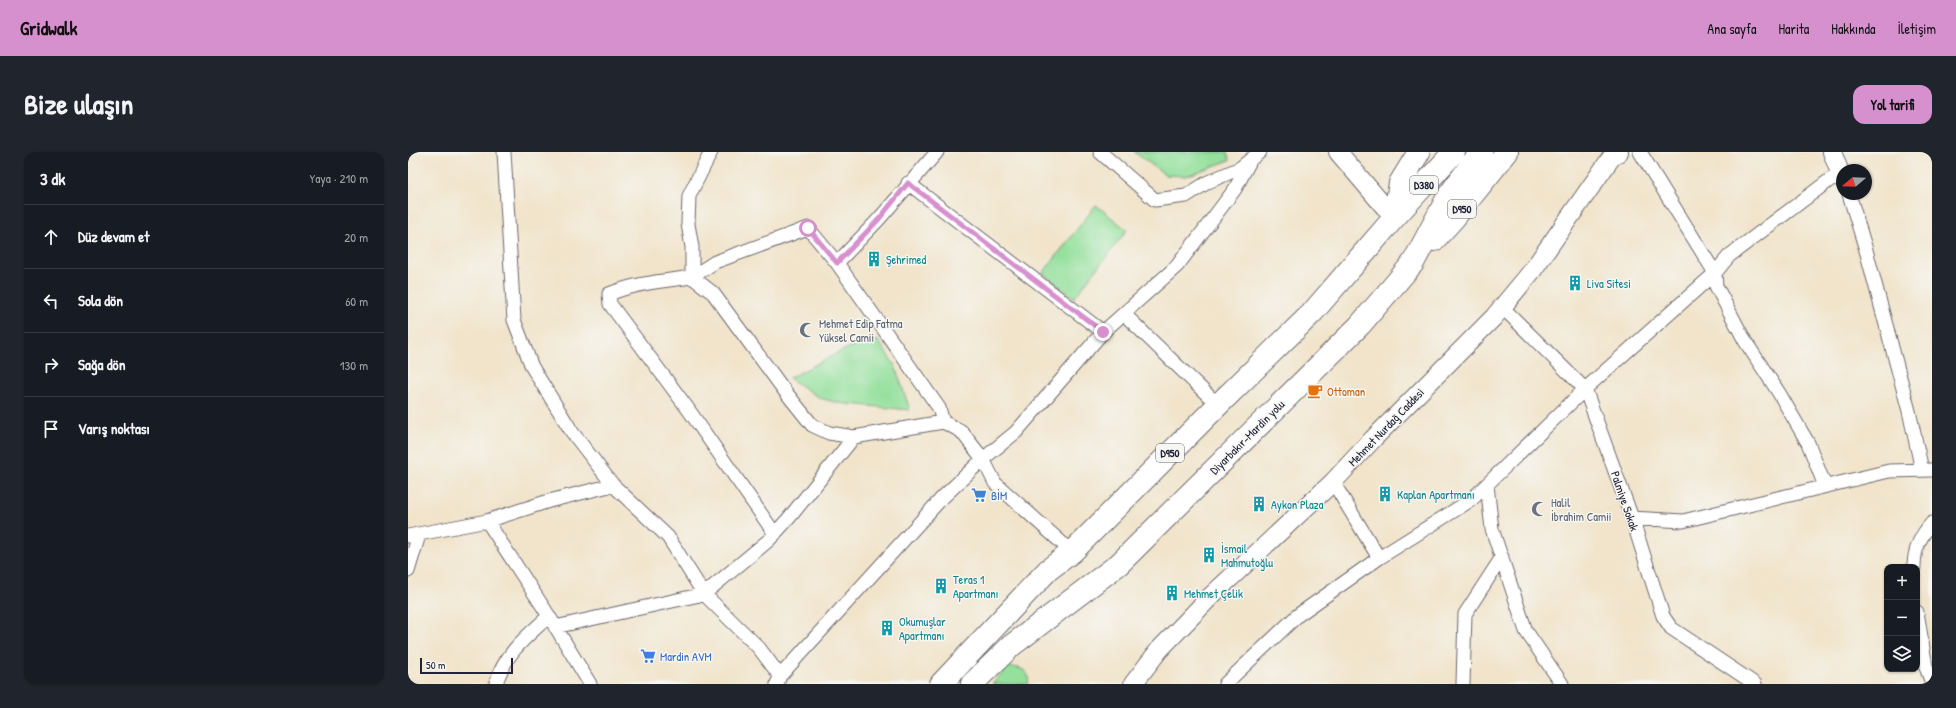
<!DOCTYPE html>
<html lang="tr">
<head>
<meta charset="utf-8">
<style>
	:root { --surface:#171b24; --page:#20242c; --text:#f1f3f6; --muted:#9ea1a6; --line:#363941; --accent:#d690ce }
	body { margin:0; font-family:"Patrick Hand",sans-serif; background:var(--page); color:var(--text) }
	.controls { position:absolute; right:12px; bottom:12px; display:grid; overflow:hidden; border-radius:8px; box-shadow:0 1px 3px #0004 }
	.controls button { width:36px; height:36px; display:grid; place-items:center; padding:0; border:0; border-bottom:1px solid var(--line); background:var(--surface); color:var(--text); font:20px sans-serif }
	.compass { position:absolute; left:1428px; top:12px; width:36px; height:36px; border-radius:50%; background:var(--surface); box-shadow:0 1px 3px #0004; rotate:251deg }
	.scale { position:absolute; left:12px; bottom:10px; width:93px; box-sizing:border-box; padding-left:4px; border:2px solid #22223b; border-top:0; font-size:11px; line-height:14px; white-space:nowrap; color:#22223b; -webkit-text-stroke:3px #f6f6f2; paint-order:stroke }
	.stop { position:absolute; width:12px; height:12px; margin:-9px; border:3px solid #d690ce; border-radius:50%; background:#fff }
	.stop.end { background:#d690ce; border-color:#fff; box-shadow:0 1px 4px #0008 }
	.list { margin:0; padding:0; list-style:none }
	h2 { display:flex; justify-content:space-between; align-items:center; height:52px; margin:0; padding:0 16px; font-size:17px }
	h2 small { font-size:13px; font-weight:400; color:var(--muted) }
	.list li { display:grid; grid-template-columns:26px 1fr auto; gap:12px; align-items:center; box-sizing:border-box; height:64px; padding:0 16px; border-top:1px solid var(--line) }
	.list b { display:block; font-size:15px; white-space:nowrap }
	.list em { font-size:13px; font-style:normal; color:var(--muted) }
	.icon { flex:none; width:22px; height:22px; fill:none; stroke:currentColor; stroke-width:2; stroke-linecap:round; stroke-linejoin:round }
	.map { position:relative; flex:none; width:1524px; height:532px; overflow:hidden; border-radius:12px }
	header { display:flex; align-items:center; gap:24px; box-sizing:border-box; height:56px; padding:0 20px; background:var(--accent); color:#111 }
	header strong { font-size:19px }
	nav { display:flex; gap:22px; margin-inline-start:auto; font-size:14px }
	.intro { display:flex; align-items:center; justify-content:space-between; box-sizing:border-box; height:96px; padding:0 24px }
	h1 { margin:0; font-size:28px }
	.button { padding:10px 18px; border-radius:12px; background:var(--accent); color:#111; font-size:14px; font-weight:700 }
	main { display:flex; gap:24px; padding:0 24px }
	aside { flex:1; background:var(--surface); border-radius:12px; box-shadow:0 1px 3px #0004 }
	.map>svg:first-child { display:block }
	.green { fill:#94e09c; stroke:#5b816c }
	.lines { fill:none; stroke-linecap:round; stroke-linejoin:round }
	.street-casing { stroke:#6a666d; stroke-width:15 }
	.secondary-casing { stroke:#6a666d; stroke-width:20 }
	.highway-casing { stroke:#6a666d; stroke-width:24 }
	.street { stroke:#fff; stroke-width:13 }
	.secondary { stroke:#fff; stroke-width:18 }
	.highway { stroke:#fff; stroke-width:22 }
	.route { stroke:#d690ce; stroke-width:5 }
	.labels { text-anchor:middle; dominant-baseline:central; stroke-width:3; stroke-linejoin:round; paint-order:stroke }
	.shield { fill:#f6f6f2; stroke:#626272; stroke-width:1 }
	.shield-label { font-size:11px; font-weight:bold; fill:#22223b }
	.culture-label { font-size:12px; fill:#0d838f; stroke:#f6f6f2; text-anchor:start }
	.worship-label { font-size:12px; fill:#5b616d; stroke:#f6f6f2; text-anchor:start }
	.food-label { font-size:12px; fill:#c56008; stroke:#f6f6f2; text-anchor:start }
	.street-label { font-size:12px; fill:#22223b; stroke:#f6f6f2 }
	.shop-label { font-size:12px; fill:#366cbe; stroke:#f6f6f2; text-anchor:start }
</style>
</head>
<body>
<header>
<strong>Gridwalk</strong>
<nav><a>Ana sayfa</a><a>Harita</a><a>Hakkında</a><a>İletişim</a></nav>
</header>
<div class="intro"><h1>Bize ulaşın</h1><a class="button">Yol tarifi</a></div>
<main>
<aside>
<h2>3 dk<small>Yaya · 210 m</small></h2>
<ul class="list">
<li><svg class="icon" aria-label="ahead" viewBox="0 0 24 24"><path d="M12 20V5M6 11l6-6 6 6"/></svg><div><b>Düz devam et</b></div><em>20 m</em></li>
<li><svg class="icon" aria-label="left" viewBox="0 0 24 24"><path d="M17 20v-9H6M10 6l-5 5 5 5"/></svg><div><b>Sola dön</b></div><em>60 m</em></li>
<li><svg class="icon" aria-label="right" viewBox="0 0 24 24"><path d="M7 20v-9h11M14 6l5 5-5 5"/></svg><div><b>Sağa dön</b></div><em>130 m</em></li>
<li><svg class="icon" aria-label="arrive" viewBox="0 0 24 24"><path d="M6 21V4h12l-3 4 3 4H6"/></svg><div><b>Varış noktası</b></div></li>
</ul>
</aside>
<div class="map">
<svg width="1524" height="532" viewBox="0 0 1524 532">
	<rect width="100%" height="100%" fill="#f6f6f2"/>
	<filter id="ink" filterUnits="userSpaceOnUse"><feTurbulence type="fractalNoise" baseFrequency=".025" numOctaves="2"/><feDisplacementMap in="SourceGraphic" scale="8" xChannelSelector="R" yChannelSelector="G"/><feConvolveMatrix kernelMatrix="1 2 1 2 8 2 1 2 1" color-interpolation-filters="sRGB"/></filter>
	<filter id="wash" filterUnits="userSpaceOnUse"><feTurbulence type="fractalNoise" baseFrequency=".012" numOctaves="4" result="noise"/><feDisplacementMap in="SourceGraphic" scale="16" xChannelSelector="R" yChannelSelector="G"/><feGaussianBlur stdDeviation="0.9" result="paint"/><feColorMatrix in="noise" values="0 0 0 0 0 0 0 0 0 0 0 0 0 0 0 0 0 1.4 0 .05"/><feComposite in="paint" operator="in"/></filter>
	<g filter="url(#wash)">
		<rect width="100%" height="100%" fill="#f1e4cb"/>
		<path class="green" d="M726 0H819L822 8 778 24 758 23Z
			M688 53 719 78 666 146 635 121Z
			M470 188 487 214 502 258 430 251 412 246 381 226 442 195Z
			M600 515C612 515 623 518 620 532H584Z"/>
	</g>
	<g filter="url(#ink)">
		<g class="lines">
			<g class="street-casing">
				<path id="street" d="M96 0 106 168 124 215 164 280 205 333 260 385 296 442 351 496 372 524
					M692 0 747 48 778 44 800 30 832 16 852 0
					M1232 0 1307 121 1321 104 1423 27 1434 26
					M500 31 695 180
					M1441 42 1458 98 1501 259 1514 318
					M429 111 531 256 535 270
					M1307 121 1308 134 1337 189 1371 241 1400 291 1417 334
					M284 125 307 110 400 76 429 111 471 67 529 0
					M284 125V95L280 72 281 44 303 0
					M1094 155 1177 237 1224 366 1255 464 1263 476 1347 532
					M716 162 810 253
					M925 330 971 406
					M1079 333 1084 377 1118 479 1154 532
					M1224 366 1275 369 1481 319 1524 318
					M79 369 141 464 182 532
					M367 382 280 257 202 152 201 142C228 131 255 129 284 125L305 141 376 238 404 273 421 281 446 285 535 270 553 279 575 307 587 331 664 400
					M0 384 79 369 141 349 205 333
					M1506 415C1506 397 1512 384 1524 371
					M0 419 11 383
					M1509 460 1518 515 1524 531
					M147 475 296 442 361 388 381 366 446 285
					M88 532C96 502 119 484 141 464
					M369 532 372 524 533 347 575 307 608 280 695 180 769 114 827 37 843 7
					M817 532 890 463 971 406 1063 348 1177 237 1307 121
					M1055 532 1057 462 1094 405"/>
			</g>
			<g class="secondary-casing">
				<path id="secondary" d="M930 0 986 66
					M1424 0 1434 26
					M725 532 751 498 803 444 925 330 965 287 1086 165 1124 119 1203 6 1211 0"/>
			</g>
			<g class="highway-casing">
				<path id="highway" d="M986 66 992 31 1011 0
					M1026 88 1046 66 1099 0
					M533 532 640 418 664 400 810 253 904 161 986 66 1046 0
					M564 532 603 494 711 412 952 173 1005 111 1041 43 1073 0"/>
			</g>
			<use href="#street" class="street"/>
			<use href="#secondary" class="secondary"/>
			<use href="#highway" class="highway"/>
		</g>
	</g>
	<g class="lines" filter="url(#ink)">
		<path class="route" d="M400 76 429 111 471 67 500 31 695 180"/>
	</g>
	<defs>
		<g id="building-bare" transform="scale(1.2)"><path d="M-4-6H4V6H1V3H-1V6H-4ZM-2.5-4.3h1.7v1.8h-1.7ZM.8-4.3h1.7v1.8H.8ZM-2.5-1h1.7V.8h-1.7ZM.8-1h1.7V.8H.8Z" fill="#0f9aa8" stroke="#f6f6f2" stroke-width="2.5" paint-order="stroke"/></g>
		<g id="mosque-bare" transform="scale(1.2)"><path d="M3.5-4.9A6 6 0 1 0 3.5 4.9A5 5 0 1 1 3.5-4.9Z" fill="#6b7280" stroke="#f6f6f2" stroke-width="2.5" paint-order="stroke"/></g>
		<g id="cafe-bare" transform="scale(1.2)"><path d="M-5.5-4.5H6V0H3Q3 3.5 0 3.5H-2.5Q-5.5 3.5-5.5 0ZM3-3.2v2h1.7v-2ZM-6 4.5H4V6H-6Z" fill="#e8710a" stroke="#f6f6f2" stroke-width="2.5" paint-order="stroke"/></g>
		<g id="supermarket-bare" transform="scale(1.2)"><path d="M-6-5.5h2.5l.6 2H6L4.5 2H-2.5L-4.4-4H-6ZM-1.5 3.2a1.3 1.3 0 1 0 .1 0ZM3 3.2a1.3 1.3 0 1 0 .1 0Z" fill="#3f7fe0" stroke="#f6f6f2" stroke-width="2.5" paint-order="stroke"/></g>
	</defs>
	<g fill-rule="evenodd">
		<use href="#building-bare" x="466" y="107"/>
		<use href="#building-bare" x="1167" y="131"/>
		<use href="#mosque-bare" x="399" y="178"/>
		<use href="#cafe-bare" x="907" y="239"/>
		<use href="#building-bare" x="977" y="342"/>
		<use href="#supermarket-bare" x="571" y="343"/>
		<use href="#building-bare" x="851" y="352"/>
		<use href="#mosque-bare" x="1131" y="357"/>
		<use href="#building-bare" x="801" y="403"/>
		<use href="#building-bare" x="533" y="434"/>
		<use href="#building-bare" x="764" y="441"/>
		<use href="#building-bare" x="479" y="476"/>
		<use href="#supermarket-bare" x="240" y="504"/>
	</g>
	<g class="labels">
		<g class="shield">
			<rect x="1002" y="24" width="28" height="18" rx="3"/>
			<rect x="1040" y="48" width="28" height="18" rx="3"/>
			<rect x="748" y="292" width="28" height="18" rx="3"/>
		</g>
		<g class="shield-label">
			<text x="1016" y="33">D380</text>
			<text x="1054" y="57">D950</text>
			<text x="762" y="301">D950</text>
		</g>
		<g class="culture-label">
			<text x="478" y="107">Şehrimed</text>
			<text x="1179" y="131">Liva Sitesi</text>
			<text x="989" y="342">Kaplan Apartmanı</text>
			<text x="863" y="352">Aykon Plaza</text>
			<text x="813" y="396">İsmail<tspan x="813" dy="14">Mahmutoğlu</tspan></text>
			<text x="545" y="427">Teras 1<tspan x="545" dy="14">Apartmanı</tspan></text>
			<text x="776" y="441">Mehmet Çelik</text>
			<text x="491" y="469">Okumuşlar<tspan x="491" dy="14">Apartmanı</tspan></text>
		</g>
		<g class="worship-label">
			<text x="411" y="171">Mehmet Edip Fatma<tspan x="411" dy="14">Yüksel Camii</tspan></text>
			<text x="1143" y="350">Halil<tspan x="1143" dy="14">İbrahim Camii</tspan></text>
		</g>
		<g class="food-label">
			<text x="919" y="239">Ottoman</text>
		</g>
		<g class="street-label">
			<text transform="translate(978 275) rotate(-46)">Mehmet Nurdağ Caddesi</text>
			<text transform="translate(839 285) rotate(-45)">Diyarbakır-Mardin yolu</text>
			<text transform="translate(1217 349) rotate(71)">Palmiye Sokak</text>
		</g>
		<g class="shop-label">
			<text x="583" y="343">BİM</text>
			<text x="252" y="504">Mardin AVM</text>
		</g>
	</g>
</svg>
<div class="controls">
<button>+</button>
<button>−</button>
<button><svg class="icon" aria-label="layers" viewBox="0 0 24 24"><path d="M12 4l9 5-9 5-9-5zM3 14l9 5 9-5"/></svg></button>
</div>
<svg class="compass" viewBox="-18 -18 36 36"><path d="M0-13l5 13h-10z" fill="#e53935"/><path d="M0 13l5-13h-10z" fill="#9ea1a6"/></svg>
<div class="scale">50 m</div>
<div class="stop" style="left:400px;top:76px"></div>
<div class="stop end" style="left:695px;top:180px"></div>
</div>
</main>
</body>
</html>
